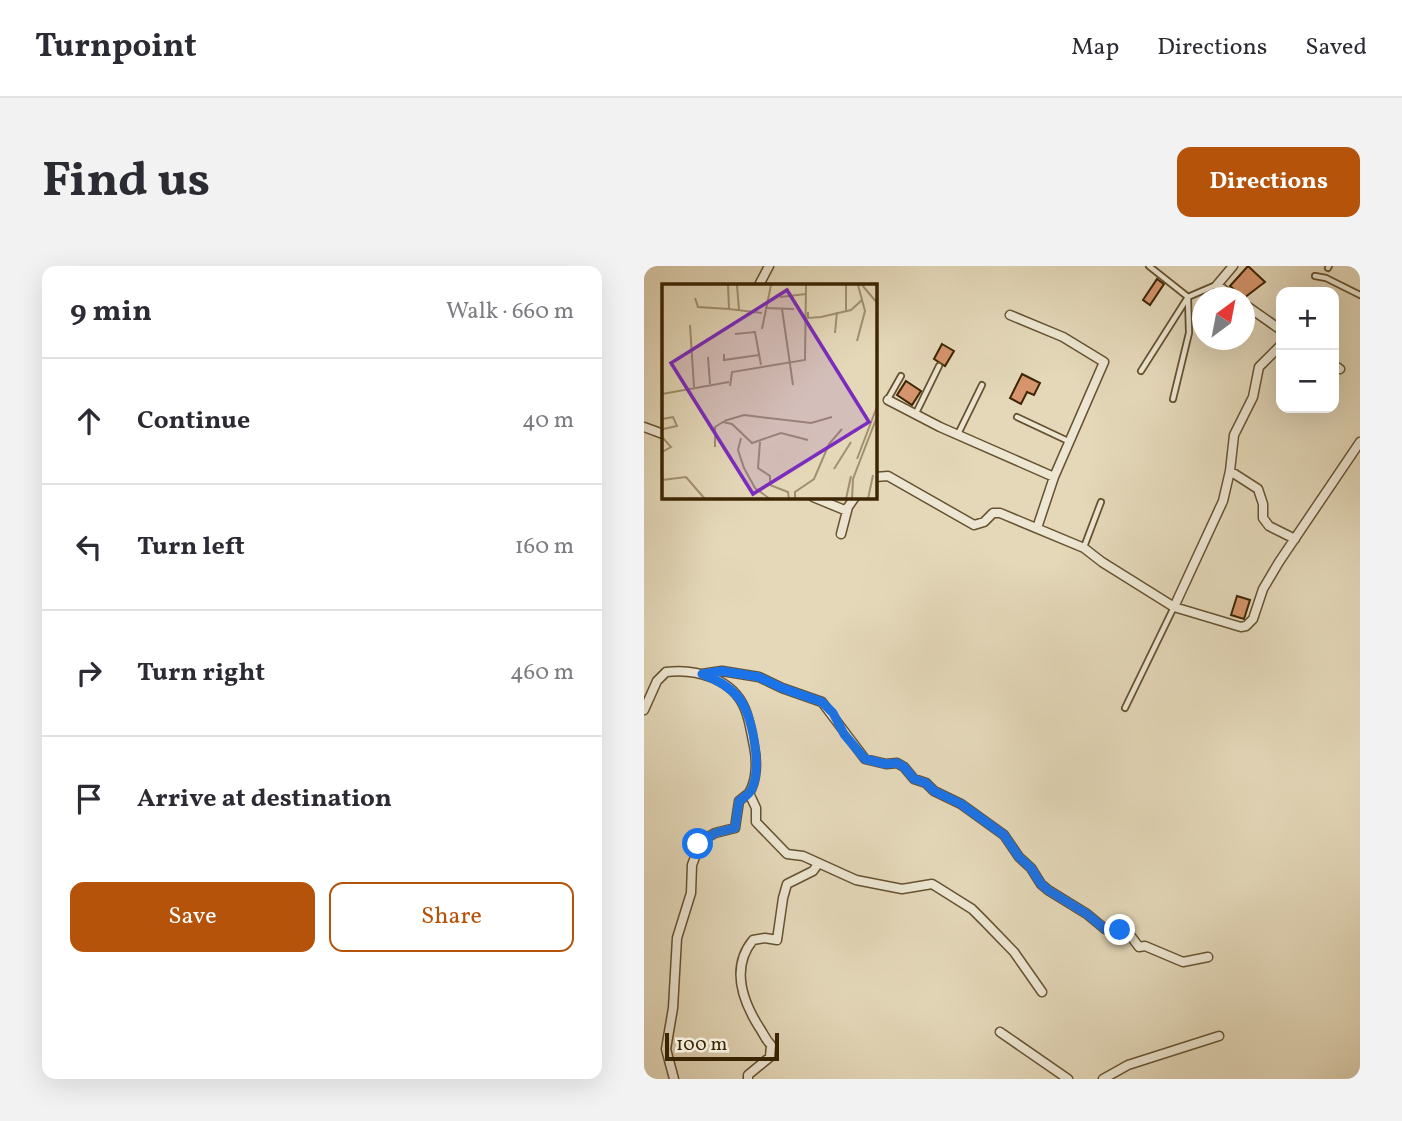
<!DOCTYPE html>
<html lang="en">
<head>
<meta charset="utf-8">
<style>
	:root { --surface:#fff; --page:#f2f2f3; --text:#2b2b33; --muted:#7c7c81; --line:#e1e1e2; --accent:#b45309 }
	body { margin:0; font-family:Vollkorn,serif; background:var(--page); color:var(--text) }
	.controls { position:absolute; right:21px; top:21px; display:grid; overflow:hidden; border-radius:14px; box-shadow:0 7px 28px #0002 }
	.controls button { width:63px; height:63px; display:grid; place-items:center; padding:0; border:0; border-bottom:2px solid var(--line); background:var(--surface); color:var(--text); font:35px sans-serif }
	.compass { position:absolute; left:548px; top:21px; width:63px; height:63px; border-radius:50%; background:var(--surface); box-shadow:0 7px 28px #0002; rotate:32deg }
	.scale { position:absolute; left:21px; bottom:18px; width:114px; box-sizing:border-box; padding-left:7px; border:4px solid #3c2503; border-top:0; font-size:19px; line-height:24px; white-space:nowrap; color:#3c2503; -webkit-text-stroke:5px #ede6d2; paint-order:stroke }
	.stop { position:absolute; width:21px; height:21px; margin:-16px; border:5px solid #1a73e8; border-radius:50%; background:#fff }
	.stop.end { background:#1a73e8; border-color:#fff; box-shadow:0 2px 7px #0008 }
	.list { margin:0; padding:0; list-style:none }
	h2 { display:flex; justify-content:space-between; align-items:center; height:91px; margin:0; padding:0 28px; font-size:30px }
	h2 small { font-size:23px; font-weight:400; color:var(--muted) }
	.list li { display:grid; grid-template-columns:46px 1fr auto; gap:21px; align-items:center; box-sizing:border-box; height:126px; padding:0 28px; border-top:2px solid var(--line) }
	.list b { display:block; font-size:26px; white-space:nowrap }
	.list em { font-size:23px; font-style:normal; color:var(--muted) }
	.actions { display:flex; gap:14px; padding:21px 28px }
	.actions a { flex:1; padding:16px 0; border:2px solid var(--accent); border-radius:14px; text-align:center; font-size:24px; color:var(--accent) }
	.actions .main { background:var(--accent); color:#fff }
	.icon { flex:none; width:38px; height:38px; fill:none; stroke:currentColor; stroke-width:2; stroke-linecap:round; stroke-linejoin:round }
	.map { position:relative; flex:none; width:716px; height:813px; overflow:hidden; border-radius:14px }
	header { display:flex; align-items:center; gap:42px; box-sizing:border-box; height:98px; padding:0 35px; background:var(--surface); border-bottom:2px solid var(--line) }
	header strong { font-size:33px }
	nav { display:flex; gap:38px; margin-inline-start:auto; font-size:24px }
	.intro { display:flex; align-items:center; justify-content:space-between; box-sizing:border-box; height:168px; padding:0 42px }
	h1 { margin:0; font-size:49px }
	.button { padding:18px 32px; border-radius:14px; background:var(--accent); color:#fff; font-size:24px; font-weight:700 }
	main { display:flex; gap:42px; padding:0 42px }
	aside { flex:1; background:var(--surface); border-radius:14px; box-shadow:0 7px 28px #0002 }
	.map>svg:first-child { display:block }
	.building { fill:#d6956c; stroke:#3c2503; stroke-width:2 }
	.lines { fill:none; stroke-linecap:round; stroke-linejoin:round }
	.service-casing { stroke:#665230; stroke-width:8 }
	.minor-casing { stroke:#665230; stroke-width:11 }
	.service { stroke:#ede6d2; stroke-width:4.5 }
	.minor { stroke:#ede6d2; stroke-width:8 }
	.route { stroke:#1a73e8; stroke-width:9 }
	.inset-road { fill:none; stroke:#a19070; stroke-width:2 }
	.view { fill:#7b2cbf; fill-opacity:0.15; stroke:#7b2cbf; stroke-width:3.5 }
	.inset-edge { fill:none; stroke:#3c2503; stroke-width:3.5 }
</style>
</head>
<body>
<header>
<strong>Turnpoint</strong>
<nav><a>Map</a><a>Directions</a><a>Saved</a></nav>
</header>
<div class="intro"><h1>Find us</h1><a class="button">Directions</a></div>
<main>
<aside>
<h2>9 min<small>Walk · 660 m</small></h2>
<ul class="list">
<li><svg class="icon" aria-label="ahead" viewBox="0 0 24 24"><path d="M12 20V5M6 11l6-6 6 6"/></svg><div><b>Continue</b></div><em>40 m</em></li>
<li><svg class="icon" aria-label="left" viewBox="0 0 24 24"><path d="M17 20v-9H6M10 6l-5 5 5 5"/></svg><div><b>Turn left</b></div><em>160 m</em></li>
<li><svg class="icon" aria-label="right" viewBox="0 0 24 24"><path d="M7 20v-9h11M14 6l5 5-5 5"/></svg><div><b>Turn right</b></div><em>460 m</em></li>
<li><svg class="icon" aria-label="arrive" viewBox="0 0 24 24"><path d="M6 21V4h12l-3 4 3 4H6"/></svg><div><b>Arrive at destination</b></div></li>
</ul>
<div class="actions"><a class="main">Save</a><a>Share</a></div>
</aside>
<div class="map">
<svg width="716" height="813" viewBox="0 0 716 813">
	<rect width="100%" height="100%" fill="#e4d8b9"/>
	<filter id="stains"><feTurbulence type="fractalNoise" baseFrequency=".00286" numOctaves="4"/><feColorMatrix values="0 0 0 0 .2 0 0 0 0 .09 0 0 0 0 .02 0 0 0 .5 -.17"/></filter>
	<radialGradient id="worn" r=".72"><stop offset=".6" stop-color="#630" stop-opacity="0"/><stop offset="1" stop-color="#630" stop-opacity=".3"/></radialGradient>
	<path class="building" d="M604 0 621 16 600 32 586 20Z
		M513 13 520 18 506 39 499 34Z
		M298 78 310 85 301 100 290 93Z
		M378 108 396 117 390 129 383 126 377 138 366 132Z
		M262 115 277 125 268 139 253 129Z
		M593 330 606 334 600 353 587 349Z"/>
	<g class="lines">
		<g class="service-casing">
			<path id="service" d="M505 0 544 31 545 67 529 133
				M684 2 685 0
				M671 10 682 12 716 29
				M497 105 544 31 572 19
				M244 133 257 110
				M272 147 295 100
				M373 151 424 175
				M314 168 338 119
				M440 281 457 236
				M481 442 530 341"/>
		</g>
		<g class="minor-casing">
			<path id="minor" d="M589 0 573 19 591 32
				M115 19 125 0
				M600 38 637 64
				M366 49 419 71 460 96 410 211 393 262
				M690 99 696 103
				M244 134 296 161 410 211
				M0 161 19 168
				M586 205 614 223 619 238V252L625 260 651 273
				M231 211 244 210 330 259 340 256 349 247H356L440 282 458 296 530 341 597 361 602 360 609 353 619 323 635 296 716 176
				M169 231 203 245
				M197 268 204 241 211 231
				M530 341 579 235 586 205 590 169 609 131 615 101 637 79
				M58 408 78 405 115 411 138 422 178 436 221 493 242 498 253 497 260 501 270 513 282 517 290 525 317 538 360 569 375 591 387 602 397 618 404 624 443 648 461 663 476 665 486 669 495 681 501 680 539 696 564 691
				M0 444 13 415 22 406C52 402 89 413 101 443 106 455 107 467 110 480 113 495 113 514 105 527L112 542V556L143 588 159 590 212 614 258 623 288 618 293 621 328 643 340 655 370 686 398 726
				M356 766 424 813
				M30 813 22 783 29 742 33 672 47 627 48 599 57 575 71 567 91 562 95 535 105 527
				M104 813V809L126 791 127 779C121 773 120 768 115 761 98 734 87 701 109 674L121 672 133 674 139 632 143 618 169 605 174 598
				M459 813 484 799 575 770"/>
		</g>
		<use href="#service" class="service"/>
		<use href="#minor" class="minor"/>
	</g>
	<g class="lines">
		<path class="route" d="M54 578 71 567 91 562 95 535C101 530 106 529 109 520 117 498 109 449 94 431 85 420 71 413 58 408L78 405 115 411 138 422 178 436 189 447 200 468 221 493 242 498 253 497 260 501 270 513 282 517 290 525 317 538 360 569 375 591 387 602 397 618 404 624 443 648 461 663 476 664"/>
	</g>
	<g transform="translate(18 18)">
		<rect width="215" height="215" fill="#e4d8b9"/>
		<path class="inset-road" d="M75 1 77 26M200 1 216 20M118 13 144 10M33 14 36 23 67 25 66 1M103 24 132 25M67 25 100 29M120 25 131 101M184 27V1M146 28V34L159 33 189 26 200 16M28 41 32 103M100 45 109 1M173 49 175 28M73 50 93 48 99 81M195 57 203 27 196 1M62 70V76L97 71M46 73 48 100M68 102 70 88 143 76 144 1M0 110 67 98M0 135 11 133 15 142 1 145M62 137 82 131 149 139 170 133M0 153 9 163 0 168M79 154 76 166 82 184 93 204 108 215M98 158 96 184 108 192V201L126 208 127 215M53 163V143L61 138 70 140 90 159 119 149 146 156M195 175 216 120M172 185 189 158M0 196 24 193 43 215M133 215V208L152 195 167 160 180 145M184 215 189 192M190 215 191 195 216 130M206 215 211 191"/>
		<path class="view" d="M125 6 207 138 91 210 9 79Z"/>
		<rect width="215" height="215" class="inset-edge"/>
	</g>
	<rect width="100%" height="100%" filter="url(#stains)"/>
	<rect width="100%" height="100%" fill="url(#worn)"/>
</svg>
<div class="controls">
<button>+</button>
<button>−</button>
</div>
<svg class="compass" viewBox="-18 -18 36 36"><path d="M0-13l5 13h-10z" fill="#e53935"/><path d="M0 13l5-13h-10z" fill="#7c7c81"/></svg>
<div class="scale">100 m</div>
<div class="stop" style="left:54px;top:578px"></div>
<div class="stop end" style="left:476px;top:664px"></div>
</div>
</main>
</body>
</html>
